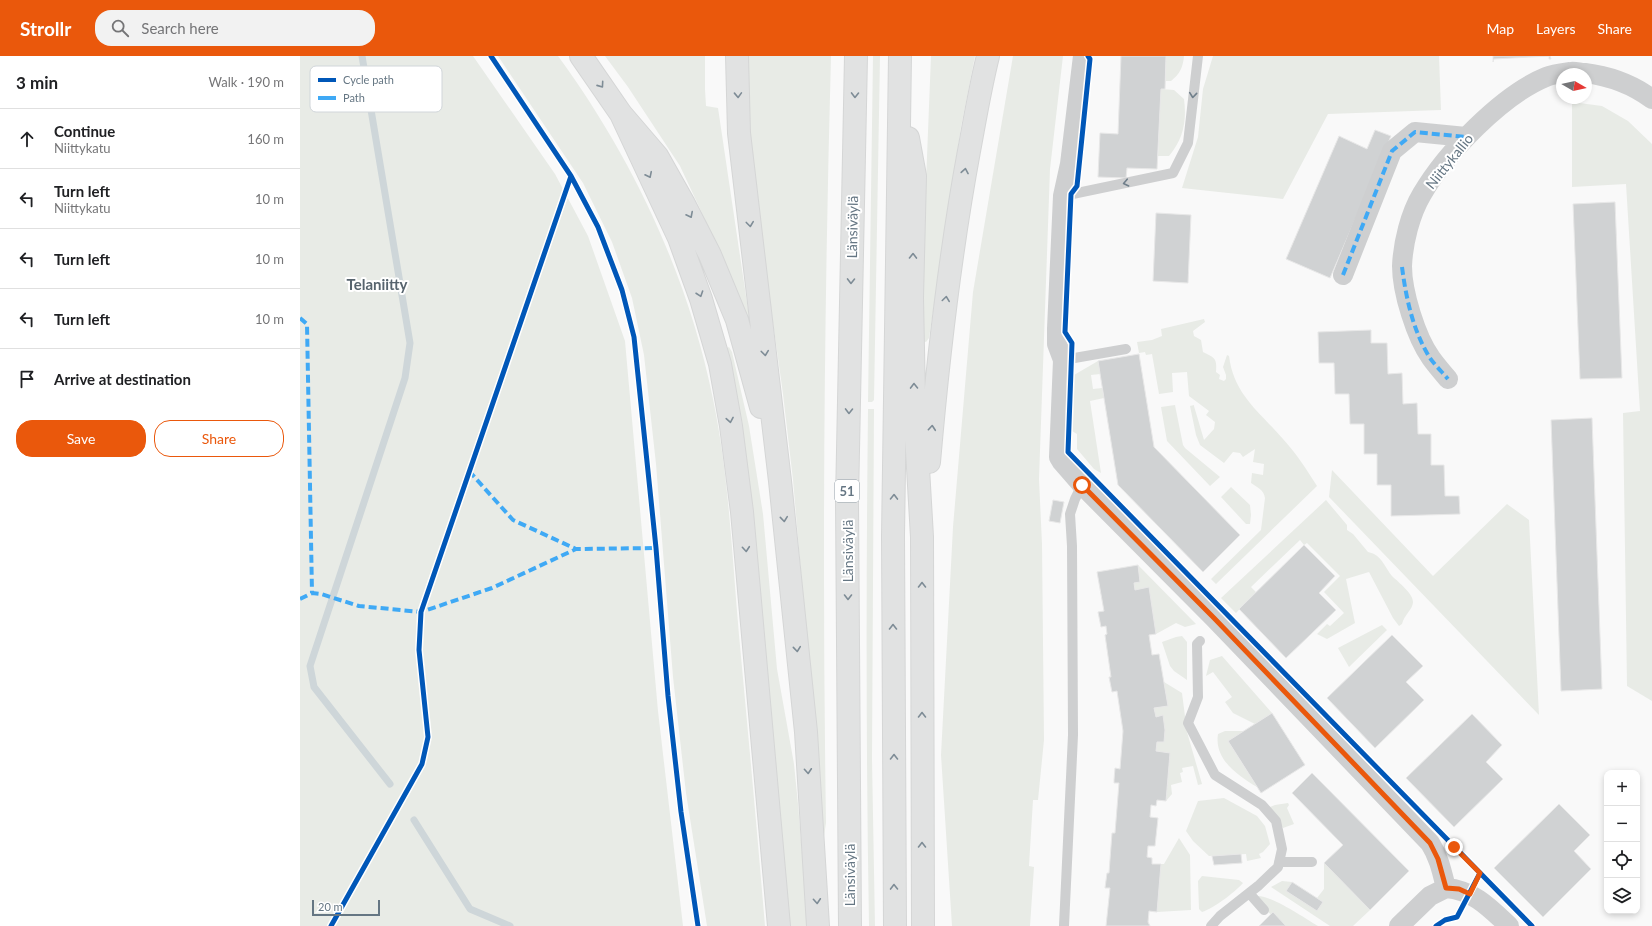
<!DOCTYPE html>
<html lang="en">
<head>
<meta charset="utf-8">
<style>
	:root { --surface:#fff; --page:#f2f2f2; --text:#202124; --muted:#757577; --line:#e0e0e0; --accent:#ea580c }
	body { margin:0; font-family:Lato,sans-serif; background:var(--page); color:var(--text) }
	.controls { position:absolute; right:12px; bottom:12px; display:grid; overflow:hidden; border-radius:8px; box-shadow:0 2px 6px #0003 }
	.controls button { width:36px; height:36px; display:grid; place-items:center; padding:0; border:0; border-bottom:1px solid var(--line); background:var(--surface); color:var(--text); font:20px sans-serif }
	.compass { position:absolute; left:1256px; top:12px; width:36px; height:36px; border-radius:50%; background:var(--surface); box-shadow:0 2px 6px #0003; rotate:99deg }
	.scale { position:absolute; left:12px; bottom:10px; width:68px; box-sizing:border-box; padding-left:4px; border:2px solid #657683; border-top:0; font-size:11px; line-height:14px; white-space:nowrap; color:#657683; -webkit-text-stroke:3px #fff; paint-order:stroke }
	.stop { position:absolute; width:12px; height:12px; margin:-9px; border:3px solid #ea580c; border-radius:50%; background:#fff }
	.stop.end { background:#ea580c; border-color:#fff; box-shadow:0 1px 4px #0008 }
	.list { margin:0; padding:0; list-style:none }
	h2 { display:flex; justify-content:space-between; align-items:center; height:52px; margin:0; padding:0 16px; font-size:17px }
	h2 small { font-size:13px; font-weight:400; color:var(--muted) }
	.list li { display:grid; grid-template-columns:26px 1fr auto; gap:12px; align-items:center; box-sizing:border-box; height:60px; padding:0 16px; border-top:1px solid var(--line) }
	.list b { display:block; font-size:15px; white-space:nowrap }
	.list p { margin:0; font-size:13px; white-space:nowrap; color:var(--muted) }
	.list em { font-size:13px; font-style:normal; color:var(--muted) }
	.actions { display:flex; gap:8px; padding:12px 16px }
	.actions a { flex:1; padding:9px 0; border:1px solid var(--accent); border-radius:16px; text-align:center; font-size:14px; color:var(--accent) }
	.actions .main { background:var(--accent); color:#fff }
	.icon { flex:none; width:22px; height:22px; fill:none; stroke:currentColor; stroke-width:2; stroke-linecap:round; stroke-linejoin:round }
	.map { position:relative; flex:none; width:1352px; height:870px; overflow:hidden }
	header { display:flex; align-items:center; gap:24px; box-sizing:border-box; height:56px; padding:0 20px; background:var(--accent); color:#fff }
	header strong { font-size:19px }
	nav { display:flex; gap:22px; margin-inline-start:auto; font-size:14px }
	.search { width:280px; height:36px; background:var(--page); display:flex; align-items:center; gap:10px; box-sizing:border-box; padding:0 14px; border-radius:16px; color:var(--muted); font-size:15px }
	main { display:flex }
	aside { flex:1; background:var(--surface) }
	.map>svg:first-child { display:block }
	.green { fill:#e8ebe6 }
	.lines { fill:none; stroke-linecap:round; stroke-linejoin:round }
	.stream { stroke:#ced6d9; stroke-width:7 }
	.building { fill:#d0d2d3; stroke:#e8e8e8 }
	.highway-casing { stroke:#d5d6d6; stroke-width:24 }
	.lane { stroke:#cecfd0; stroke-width:10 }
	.street { stroke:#cecfd0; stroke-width:20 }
	.highway { stroke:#e1e2e2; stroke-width:22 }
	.quiet { stroke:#3fa9f5; stroke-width:4; stroke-dasharray:8 4; stroke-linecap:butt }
	.cycleway-casing { stroke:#fff; stroke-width:8 }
	.cycleway { stroke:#0057b8; stroke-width:5 }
	.oneway { stroke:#7e8c96 }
	.oneway2 { stroke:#707f8b }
	.route { stroke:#ea580c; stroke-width:5 }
	.labels { text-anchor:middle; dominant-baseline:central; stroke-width:4; stroke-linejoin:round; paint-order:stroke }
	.shield { fill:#fff; stroke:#939fa8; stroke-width:1 }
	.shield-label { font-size:13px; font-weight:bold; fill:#657683 }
	.street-label { font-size:14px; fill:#657683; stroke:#fff }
	.neighbourhood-label { font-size:15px; font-weight:bold; fill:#57646e; stroke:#fff }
	.key { fill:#fff; stroke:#d1d6da; stroke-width:1 }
	.key-label { font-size:11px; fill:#657683 }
</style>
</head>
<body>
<header>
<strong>Strollr</strong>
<div class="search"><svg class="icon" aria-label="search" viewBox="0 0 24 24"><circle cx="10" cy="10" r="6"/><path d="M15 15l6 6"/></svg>Search here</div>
<nav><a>Map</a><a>Layers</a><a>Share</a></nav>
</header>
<main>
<aside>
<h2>3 min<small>Walk · 190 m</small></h2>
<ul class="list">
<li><svg class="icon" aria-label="ahead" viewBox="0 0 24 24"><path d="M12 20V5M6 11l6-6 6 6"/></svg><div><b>Continue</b><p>Niittykatu</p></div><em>160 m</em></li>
<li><svg class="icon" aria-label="left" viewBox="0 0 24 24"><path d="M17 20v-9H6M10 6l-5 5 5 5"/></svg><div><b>Turn left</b><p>Niittykatu</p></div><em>10 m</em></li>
<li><svg class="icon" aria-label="left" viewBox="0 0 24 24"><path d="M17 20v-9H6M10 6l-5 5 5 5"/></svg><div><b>Turn left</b></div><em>10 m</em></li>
<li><svg class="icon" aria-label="left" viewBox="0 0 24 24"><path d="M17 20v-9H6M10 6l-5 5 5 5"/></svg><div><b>Turn left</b></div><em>10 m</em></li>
<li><svg class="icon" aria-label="arrive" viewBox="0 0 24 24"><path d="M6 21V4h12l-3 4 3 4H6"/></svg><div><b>Arrive at destination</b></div></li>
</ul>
<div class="actions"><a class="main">Save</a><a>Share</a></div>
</aside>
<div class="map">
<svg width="1352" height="870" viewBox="0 0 1352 870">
	<rect width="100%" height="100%" fill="#f9f9f9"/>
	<path class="green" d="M0 0H173L255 118 288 180 325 285 358 655 383 870H0Z
		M198 0H258C332 101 388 219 413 343 429 420 432 500 439 579 448 676 457 773 465 870H407L386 737 373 621 356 408 344 299 332 242 312 186 283 127Z
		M305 0H405V33L406 50 418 52 450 267 448 268 429 217 409 172 380 110 328 31Z
		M446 0H531C524 256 522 511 526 767L524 780 521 772 516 689 493 424 483 338 453 123 445 28Z
		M573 0H580L574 344 572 346H568Z
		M631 0H675L661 71 629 282 626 286 623 285 624 176Z
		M713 0H763L750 113 739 423 742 488 744 684 738 744H733L729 810 734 811 730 870H652L641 699 653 471 673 236Z
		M866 0H884C883 11 880 18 871 25H866Z
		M913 0H1139L1141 54 1028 58 983 143 882 132 898 81 903 33Z
		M861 33 874 34 884 43C887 66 883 83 869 100H858Z
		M1272 46 1302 50 1328 65 1352 88V645L1327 630 1323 357 1340 355 1326 128 1272 131Z
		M904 263 905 266 893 275 894 280 901 284 903 296C915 302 917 302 916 316L920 319 919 323 924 325 926 323V319L923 311 927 299 929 300C934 339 959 355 983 383 996 397 1007 414 1017 430L916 528 911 523 961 474 965 442C964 434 957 431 951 427L952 417 963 419 964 408 953 406 955 393 943 401 940 397 933 396 924 407 900 389 896 379 890 350 894 349V350L904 384 914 373 915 366 906 359 909 355 889 340 887 316 872 317 873 336 859 338 852 298 846 299 845 296 839 297 837 286 852 284 862 280 861 273Z
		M429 291 432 296 449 370 463 458 477 613 494 708 498 748 508 870H488L427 292Z
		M798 305 800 318 791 319 793 333 802 332 804 342 790 345 801 417 794 413 777 393V378L772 375 774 319Z
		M875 349 883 389 885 392 920 421 910 430 867 385 861 351Z
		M568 353H574L572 703 575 870H569C566 698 566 525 568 353Z
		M1032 414 1133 520 1207 448 1229 464 1239 659 1029 441Z
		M931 431 950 449 951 459 950 468H946L921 441Z
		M1026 444 1047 469V474L1053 478 1068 496C1070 497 1073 497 1074 498 1083 503 1086 513 1092 520 1098 526 1113 537 1113 546 1113 553 1104 559 1102 568L1099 570 1093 562 1069 516 1046 523 1055 567 1027 583 1017 578 1027 568 1030 570 1044 557 1024 536 1040 520 1007 487 1004 489 1000 484 951 531 956 536 936 557 921 542Z
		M838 509 896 568 885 571 876 567 856 578 835 534 834 527 840 525Z
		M1082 569 1087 574 1049 611 1038 592Z
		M882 580 887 586V624L874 615 870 610 862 586 876 581Z
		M922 600 972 657 955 668 933 657 925 646 932 641 913 616 906 620 910 604Z
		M864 626 882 637 887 676 902 728 898 729 893 710 882 712 883 716 880 717 882 726 871 729 872 738 866 745 870 697 856 695 857 686H864L865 674 862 659 856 661 854 652 868 650Z
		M925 675H944L928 685 957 731C937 719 914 703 918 678Z
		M924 742 957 760 965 770 970 788 963 796 959 798 961 802 947 805 946 798 909 800 893 785 886 775 898 745Z
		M988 747 989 749 987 752 994 768 983 772 970 751 975 749Z
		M879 782 890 799 891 854 857 856 861 808H864Z
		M1024 807 1070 854 1053 870H1030L971 831 982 825 992 826 986 835 1017 855 1023 846 1017 842 1024 833Z
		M902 820 939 824 943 827C934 837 914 852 902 856L899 853 898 825Z
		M956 840C969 838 1005 862 1018 870H983L965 853Z"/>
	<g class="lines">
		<path class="stream" d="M62 0 110 287 105 322 10 610 14 631 90 728
			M114 764 170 853 210 870"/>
	</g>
	<path class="building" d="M821 0H866L865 33H861L857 113 827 112 826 122 798 121 800 77 818 78Z
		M1193 0H1250L1251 3H1249V0L1194 3 1193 6Z
		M1075 74 1091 80 1030 222 986 203 1039 80 1067 93Z
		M1315 146 1322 322 1280 323 1273 148Z
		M856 157 891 159 888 227 853 225Z
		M1071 274V287H1087L1088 318 1102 317 1103 348 1117 347 1118 378H1131V409H1144L1145 440H1159L1160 458 1091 460V429H1077V398H1064V368H1050L1049 338H1035L1034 307H1019L1018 276Z
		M839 298 854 391 940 479 903 516 818 429 798 305Z
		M1292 362 1302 633 1261 635 1251 364Z
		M753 444 764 446 760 467 749 465Z
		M1004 489 1035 520 1019 537 1036 554 986 602 939 553Z
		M838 509 840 526 834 527 835 534 849 531 856 578 849 579 852 599 859 598 868 650 854 652 856 661 863 659 865 674 864 686H857L856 695 870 697 866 745 857 744 856 750 851 749 850 761 858 762 855 790H848L847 801 852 802V808H861L857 856 849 855 848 866 850 870H806L810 832H805L807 817H809L812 777H815L819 727H814V724L815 712 820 713 823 675 817 635 812 636 809 621H811L805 579 807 578 806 570 801 571 798 556 804 555 797 516Z
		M1092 579 1123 610 1106 626 1124 644 1075 692 1027 642Z
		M972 657 1005 709 961 737 928 685Z
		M1172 658 1202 689 1186 706 1203 723 1154 771 1106 722Z
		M1012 717 1109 815 1070 854 1024 807 1043 789 992 737Z
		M1259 748 1290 779 1274 795 1291 813 1243 861 1194 812Z
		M941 798 942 807 914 809 912 800Z
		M992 826 1023 846 1017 855 986 835Z
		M973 856 986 870H959Z"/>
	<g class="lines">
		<g class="highway-casing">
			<path id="highway" d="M281 0 321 58 357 100 384 148 410 199 437 264 461 351
				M437 0 439 77 480 425 506 676 518 870
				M321 58 379 182 401 243 420 308 431 370 442 456 479 870
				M608 82 615 120 612 242 614 343 622 481 623 870
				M629 406C638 302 650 198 669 95 675 63 680 32 688 0
				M550 870 547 444 556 0
				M595 870 593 480 600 0"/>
		</g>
		<path class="lane" d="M763 140 873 117 888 87 898 0
			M763 304 826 293
			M900 585 897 588 898 641 888 667 915 719 962 749 976 765 982 793 978 811 958 830 920 860 911 870
			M979 806H1012
			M949 837 964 854
			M764 870 773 679 772 490 770 458 775 443 782 429"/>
		<path class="street" d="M783 0 770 108 763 140 757 273V288L763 304 759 401 762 406 782 429 914 562 1130 787C1139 801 1142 816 1146 832 1173 834 1190 852 1209 870
			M1043 219 1092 95 1115 76 1166 81
			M1148 323C1142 316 1136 309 1131 302 1116 281 1102 236 1102 210 1103 187 1110 158 1122 138 1146 97 1202 39 1246 21 1253 18 1262 17 1270 16 1275 15 1280 17 1285 17 1309 20 1332 28 1352 43
			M1099 870 1130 840 1146 832"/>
		<use href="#highway" class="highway"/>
		<path class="quiet" d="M1102 211C1106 242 1113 275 1130 302 1135 309 1142 316 1148 323
			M1043 219 1092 95 1115 76 1166 81
			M0 262 7 268 12 537
			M169 415 213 464 276 493 356 492
			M0 543 12 537 21 538 59 550 121 556 192 532 276 493"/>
		<g class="cycleway-casing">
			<path id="cycleway" d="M191 0 271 120 298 171 322 234 334 281 356 492 368 640 381 756 398 870
				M788 0 790 3 777 130 771 138 765 276 772 287 768 396 1232 870
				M31 870 122 708 128 681 119 594 121 556 271 120
				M1136 870 1145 864 1157 861 1180 817"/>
		</g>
		<use href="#cycleway" class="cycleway"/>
	</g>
	<defs><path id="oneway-chevron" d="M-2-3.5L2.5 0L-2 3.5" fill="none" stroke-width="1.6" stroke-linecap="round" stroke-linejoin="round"/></defs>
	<g class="oneway">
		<use href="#oneway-chevron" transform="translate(301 29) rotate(55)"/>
		<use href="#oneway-chevron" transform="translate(438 39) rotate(88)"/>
		<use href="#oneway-chevron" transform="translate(555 39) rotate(91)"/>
		<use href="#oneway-chevron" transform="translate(665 115) rotate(-80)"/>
		<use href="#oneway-chevron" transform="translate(349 119) rotate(64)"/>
		<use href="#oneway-chevron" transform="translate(390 159) rotate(63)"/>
		<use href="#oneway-chevron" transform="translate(450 168) rotate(83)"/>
		<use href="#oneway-chevron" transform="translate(613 200) rotate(-89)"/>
		<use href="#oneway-chevron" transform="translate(551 225) rotate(91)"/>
		<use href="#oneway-chevron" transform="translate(400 238) rotate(71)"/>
		<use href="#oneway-chevron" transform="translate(646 243) rotate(-82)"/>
		<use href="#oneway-chevron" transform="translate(465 297) rotate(83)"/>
		<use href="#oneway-chevron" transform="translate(614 330) rotate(-91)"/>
		<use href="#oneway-chevron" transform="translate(549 355) rotate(91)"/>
		<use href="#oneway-chevron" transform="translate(430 364) rotate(80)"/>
		<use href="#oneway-chevron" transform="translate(632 372) rotate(-85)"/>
		<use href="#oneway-chevron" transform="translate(594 441) rotate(-89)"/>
		<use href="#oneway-chevron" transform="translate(484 463) rotate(84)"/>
		<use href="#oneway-chevron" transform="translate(446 493) rotate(85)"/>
		<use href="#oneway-chevron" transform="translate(622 529) rotate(-90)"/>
		<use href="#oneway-chevron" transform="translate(548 541) rotate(90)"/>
		<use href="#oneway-chevron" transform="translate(593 571) rotate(-90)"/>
		<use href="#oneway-chevron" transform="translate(497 593) rotate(84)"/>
		<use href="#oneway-chevron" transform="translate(622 659) rotate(-90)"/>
		<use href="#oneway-chevron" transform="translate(594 701) rotate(-90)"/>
		<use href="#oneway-chevron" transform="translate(508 715) rotate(86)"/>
		<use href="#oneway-chevron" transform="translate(622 789) rotate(-90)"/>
		<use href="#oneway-chevron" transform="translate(594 831) rotate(-91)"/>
		<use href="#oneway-chevron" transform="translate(517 845) rotate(86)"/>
	</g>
	<g class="oneway2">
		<use href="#oneway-chevron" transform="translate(893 39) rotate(96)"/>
		<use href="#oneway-chevron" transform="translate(826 127) rotate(168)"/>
	</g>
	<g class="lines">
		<path class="route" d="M782 429 914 562 1130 787 1138 803 1146 832 1159 833 1170 838 1180 817 1154 791"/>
	</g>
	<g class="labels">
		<rect class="shield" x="535" y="424" width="24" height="22" rx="3"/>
		<g class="shield-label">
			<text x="547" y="435">51</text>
		</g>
		<g class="street-label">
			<text transform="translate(1149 105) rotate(-51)">Niittykallio</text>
			<text transform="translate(552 171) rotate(-89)">Länsiväylä</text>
			<text transform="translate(547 495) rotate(-90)">Länsiväylä</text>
			<text transform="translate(549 819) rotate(-90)">Länsiväylä</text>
		</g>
		<g class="neighbourhood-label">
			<text x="77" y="228">Telaniitty</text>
		</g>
	</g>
	<rect x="10" y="10" width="132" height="46" rx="6" class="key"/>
	<rect x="18" y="22" width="18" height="4" fill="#0057b8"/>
	<rect x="18" y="40" width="18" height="4" fill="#3fa9f5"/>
	<g class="key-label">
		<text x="43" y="28">Cycle path</text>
		<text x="43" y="46">Path</text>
	</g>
</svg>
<div class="controls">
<button>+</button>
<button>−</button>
<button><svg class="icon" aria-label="locate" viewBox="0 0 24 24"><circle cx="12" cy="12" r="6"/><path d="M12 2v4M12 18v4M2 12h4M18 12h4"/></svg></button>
<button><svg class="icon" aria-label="layers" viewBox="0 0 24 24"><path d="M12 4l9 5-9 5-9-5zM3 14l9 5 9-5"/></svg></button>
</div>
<svg class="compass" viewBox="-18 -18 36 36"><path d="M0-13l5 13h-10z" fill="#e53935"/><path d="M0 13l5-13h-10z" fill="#757577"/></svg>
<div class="scale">20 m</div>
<div class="stop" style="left:782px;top:429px"></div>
<div class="stop end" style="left:1154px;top:791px"></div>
</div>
</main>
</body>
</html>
